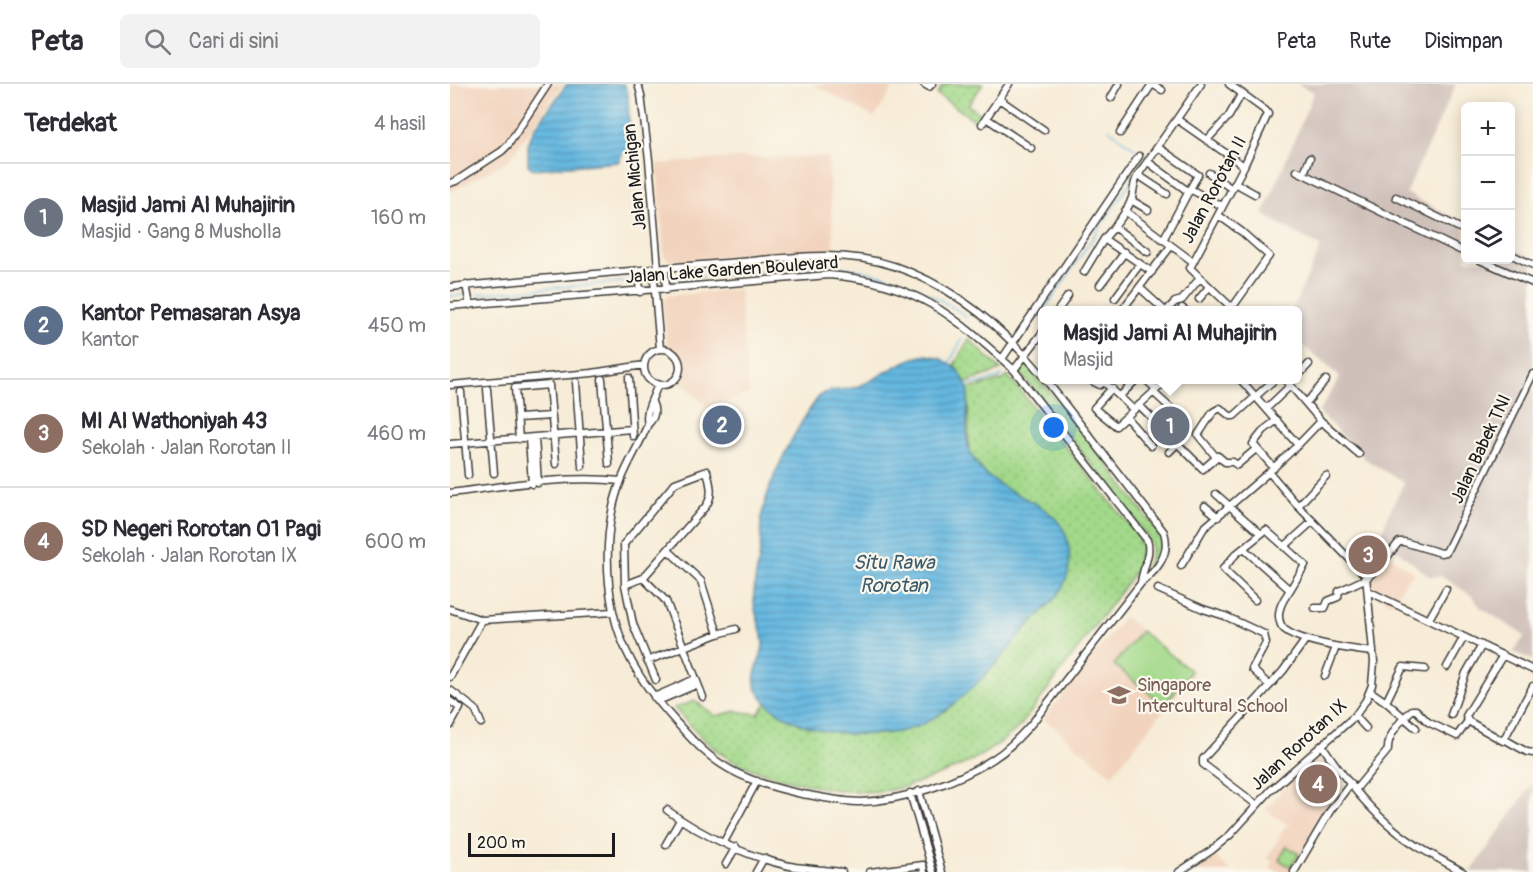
<!DOCTYPE html>
<html lang="id">
<head>
<meta charset="utf-8">
<style>
	:root { --surface:#fff; --page:#f2f2f3; --text:#2b2b33; --muted:#7c7c81; --line:#e1e1e2; --accent:#2563eb }
	body { margin:0; font-family:Pangolin,sans-serif; background:var(--page); color:var(--text) }
	.controls { position:absolute; right:18px; top:18px; display:grid; overflow:hidden; border-radius:9px; box-shadow:0 3px 15px #0003 }
	.controls button { width:54px; height:54px; display:grid; place-items:center; padding:0; border:0; border-bottom:2px solid var(--line); background:var(--surface); color:var(--text); font:30px sans-serif }
	.scale { position:absolute; left:18px; bottom:15px; width:147px; box-sizing:border-box; padding-left:6px; border:3px solid #1c1c1c; border-top:0; font-size:16px; line-height:21px; white-space:nowrap; color:#1c1c1c; -webkit-text-stroke:4px #fbf7ec; paint-order:stroke }
	.you { position:absolute; left:604px; top:344px; width:21px; height:21px; margin:-15px; border:4px solid #fff; border-radius:50%; background:#1a73e8; box-shadow:0 0 0 9px #1a73e833 }
	.badge { display:grid; place-items:center; width:39px; height:39px; border-radius:50%; background:var(--accent); color:#fff; font-size:20px; font-weight:700 }
	.pin { position:absolute; translate:-50% -50%; border:3px solid #fff; box-shadow:0 2px 6px #0006 }
	.popup { position:absolute; left:588px; top:222px; width:264px; height:78px; box-sizing:border-box; display:grid; place-content:center; border-radius:9px; background:var(--surface); filter:drop-shadow(0 2px 4px #0005); font-size:20px; white-space:nowrap; color:var(--muted) }
	.popup b { font-size:22px; color:var(--text) }
	.popup::after { content:''; position:absolute; left:50%; top:100%; margin-left:-12px; border:12px solid transparent; border-top-color:var(--surface) }
	.list { margin:0; padding:0; list-style:none }
	h2 { display:flex; justify-content:space-between; align-items:center; height:78px; margin:0; padding:0 24px; font-size:26px }
	h2 small { font-size:20px; font-weight:400; color:var(--muted) }
	.list li { display:grid; grid-template-columns:39px 1fr auto; gap:18px; align-items:center; box-sizing:border-box; height:108px; padding:0 24px; border-top:2px solid var(--line) }
	.list b { display:block; font-size:22px; white-space:nowrap }
	.list p { margin:0; font-size:20px; white-space:nowrap; color:var(--muted) }
	.list em { font-size:20px; font-style:normal; color:var(--muted) }
	.icon { flex:none; width:33px; height:33px; fill:none; stroke:currentColor; stroke-width:2; stroke-linecap:round; stroke-linejoin:round }
	.map { position:relative; flex:none; width:1083px; height:788px; overflow:hidden }
	header { display:flex; align-items:center; gap:36px; box-sizing:border-box; height:84px; padding:0 30px; background:var(--surface); border-bottom:2px solid var(--line) }
	header strong { font-size:28px }
	nav { display:flex; gap:33px; margin-inline-start:auto; font-size:21px }
	.search { width:420px; height:54px; background:var(--page); display:flex; align-items:center; gap:15px; box-sizing:border-box; padding:0 21px; border-radius:9px; color:var(--muted); font-size:22px }
	main { display:flex }
	aside { flex:1; background:var(--surface) }
	.map>svg:first-child { display:block }
	.built { fill:#f2d4be }
	.industrial { fill:#cfc0ba }
	.grass { fill:url(#grass-dots); stroke:#607a53; stroke-width:1.5 }
	.pitch { fill:#a3d98a; stroke:#607a53; stroke-width:1.5 }
	.water { fill:url(#water-rules); stroke:#406a7e; stroke-width:1.5 }
	.lines { fill:none; stroke-linecap:round; stroke-linejoin:round }
	.stream { stroke:#64b7e0; stroke-width:1.5 }
	.minor-casing { stroke:#3d3b38; stroke-width:9 }
	.minor { stroke:#fff; stroke-width:6 }
	.labels { text-anchor:middle; dominant-baseline:central; stroke-width:4.5; stroke-linejoin:round; paint-order:stroke }
	.street-label { font-size:18px; fill:#1c1c1c; stroke:#fbf7ec }
	.education-label { font-size:18px; fill:#785e54; stroke:#fbf7ec; text-anchor:start }
	.water-label { font-size:20px; font-style:italic; fill:#395a6a; stroke:#fbf7ec }
</style>
</head>
<body>
<header>
<strong>Peta</strong>
<div class="search"><svg class="icon" aria-label="search" viewBox="0 0 24 24"><circle cx="10" cy="10" r="6"/><path d="M15 15l6 6"/></svg>Cari di sini</div>
<nav><a>Peta</a><a>Rute</a><a>Disimpan</a></nav>
</header>
<main>
<aside>
<h2>Terdekat<small>4 hasil</small></h2>
<ul class="list">
<li><span class="badge" style="background:#6b7280">1</span><div><b>Masjid Jami Al Muhajirin</b><p>Masjid · Gang 8 Musholla</p></div><em>160 m</em></li>
<li><span class="badge" style="background:#5c6f8a">2</span><div><b>Kantor Pemasaran Asya</b><p>Kantor</p></div><em>450 m</em></li>
<li><span class="badge" style="background:#8d6e63">3</span><div><b>MI Al Wathoniyah 43</b><p>Sekolah · Jalan Rorotan II</p></div><em>460 m</em></li>
<li><span class="badge" style="background:#8d6e63">4</span><div><b>SD Negeri Rorotan 01 Pagi</b><p>Sekolah · Jalan Rorotan IX</p></div><em>600 m</em></li>
</ul>
</aside>
<div class="map">
<svg width="1083" height="788" viewBox="0 0 1083 788">
	<defs>
		<pattern id="grass-dots" width="8" height="8" patternUnits="userSpaceOnUse" patternTransform="scale(1.5)"><rect width="8" height="8" fill="#a3d98a"/><path d="M2 2h.1M6 6h.1" fill="none" stroke="#8cba76" stroke-width="1.8" stroke-linecap="round"/></pattern>
		<pattern id="water-rules" width="6" height="5" patternUnits="userSpaceOnUse" patternTransform="scale(1.5)"><rect width="6" height="5" fill="#64b7e0"/><path d="M0 2.5h6" fill="none" stroke="#5294b5"/></pattern>
	</defs>
	<rect width="100%" height="100%" fill="#fbf7ec"/>
	<filter id="ink" filterUnits="userSpaceOnUse"><feTurbulence type="fractalNoise" baseFrequency=".0167" numOctaves="2"/><feDisplacementMap in="SourceGraphic" scale="12" xChannelSelector="R" yChannelSelector="G"/><feConvolveMatrix kernelMatrix="1 2 1 2 8 2 1 2 1" color-interpolation-filters="sRGB"/></filter>
	<filter id="wash" filterUnits="userSpaceOnUse"><feTurbulence type="fractalNoise" baseFrequency=".008" numOctaves="4" result="noise"/><feDisplacementMap in="SourceGraphic" scale="24" xChannelSelector="R" yChannelSelector="G"/><feGaussianBlur stdDeviation="1.35" result="paint"/><feColorMatrix in="noise" values="0 0 0 0 0 0 0 0 0 0 0 0 0 0 0 0 0 1.4 0 .05"/><feComposite in="paint" operator="in"/></filter>
	<g filter="url(#wash)">
		<rect width="100%" height="100%" fill="#f7ecd7"/>
		<path class="built" d="M0 0H113L58 77 0 108Z
			M363 0H445L425 34Z
			M378 73 384 165 221 177 214 172 207 80 278 74Z
			M289 205 299 309 271 320 260 326 228 295 231 277 227 271 217 263 213 219 217 212Z
			M940 472 964 489 954 500 942 520 918 503Z
			M674 533 744 588 662 691 594 635Z
			M871 669 897 701 860 754 841 788H829L820 783 823 777 817 774 836 741 848 747 815 726 838 699Z
			M763 771 782 788H743Z"/>
		<path class="industrial" d="M847 0H1006L956 109 1015 140 1016 176H1060L1061 163 1083 175V576L1063 568 1075 552 1030 523 1022 512 991 492 980 493 931 453 937 433 954 399 915 375 869 328 890 293 848 257V226H842L871 163 813 131 864 8Z
			M1083 699V788H1021L1077 707Z"/>
		<path class="grass" d="M494 0H533L518 21 532 31 527 38 487 10Z
			M519 255 551 286 516 299 504 281Z
			M576 280 593 299 652 373 710 451C714 467 709 476 699 489H696L695 486C701 472 705 466 697 452L570 289V287Z
			M558 292 685 448 692 463 685 488 571 641C544 667 516 681 481 694 465 700 450 705 433 707 404 710 375 705 347 698 323 692 299 686 278 674 257 662 240 641 224 624L245 617 266 632 286 627 308 630 317 618 328 627 351 641 545 581 576 542 599 521 557 406 536 391 519 368 518 305 553 296Z"/>
		<path class="pitch" d="M691 547 741 587 714 621 664 581Z
			M837 762 849 770 841 783 829 776Z"/>
		<path class="water" d="M117 0H174L178 10 180 65 174 67 168 78 83 85 78 81V58L85 44Z
			M477 271C498 275 511 284 518 305 519 323 513 355 521 370 545 423 627 407 619 483 616 514 586 530 568 553 545 583 506 625 471 641 428 660 331 652 307 606 299 591 313 575 313 560 313 546 305 533 304 519 302 502 308 485 310 468 312 455 309 443 312 430 320 392 346 344 369 312 381 303 395 308 409 302 432 293 453 274 477 271Z"/>
		<g class="lines">
			<path class="stream" d="M659 45 697 74
				M222 195 378 182C431 186 468 201 512 229L516 234
				M28 210 186 197
				M0 212 15 211
				M594 226 684 93
				M589 234 592 229
				M500 278 512 255
				M517 302 549 294 552 291"/>
		</g>
	</g>
	<g filter="url(#ink)">
		<g class="lines">
			<g class="minor-casing">
				<path id="minor" d="M188 0 191 11 199 76 208 184
					M474 0 479 3 482 0
					M702 0 712 6
					M779 0 816 27 818 30 794 82 740 184 782 224 781 226
					M661 14 669 0
					M549 15 594 46
					M536 34 581 64
					M728 36 794 82
					M532 40 559 0
					M670 49 702 0
					M757 56 779 32 792 9
					M709 64 748 91 740 105
					M698 78 739 108
					M847 87 1016 169
					M759 89 782 105
					M854 89 860 74
					M688 91 717 110
					M0 99 6 97 52 67 58 61 98 0
					M785 99 805 110
					M946 113 1016 147
					M681 116 698 126
					M675 127 742 177
					M768 131 792 148 819 172 782 224
					M664 143 698 168
					M713 156 740 105 772 122
					M1060 170 1083 181
					M1030 176 1083 199
					M203 184 210 265
					M215 184 216 206
					M188 186 190 208
					M634 188 654 155
					M702 188 654 155C664 143 677 129 682 114 684 106 683 99 688 91L751 0
					M16 201 20 221
					M650 201 675 168
					M0 203C92 195 184 186 277 179 332 175 390 164 444 182 503 202 553 244 592 291
					M690 204 714 226
					M665 214 690 180
					M749 215 759 203
					M0 222 379 191C466 198 502 230 564 286L697 456C702 470 692 485 691 499
					M732 224 735 226
					M608 226 618 212
					M672 226 721 162
					M717 226 725 218 732 216 749 195
					M194 283a18 18 0 1 1 36 0a18 18 0 1 1-36 0Z
					M552 275 689 72
					M564 286 592 249
					M848 292 859 280
					M179 294 183 352
					M152 295 159 380
					M640 296 650 301 656 296
					M696 296 706 305
					M836 296 871 337 909 370
					M126 298 132 382
					M654 298 684 326
					M0 301 142 289 194 281
					M662 304 644 324 666 342 717 296
					M37 305 44 389
					M11 308 18 391
					M703 308 726 329
					M670 312 686 296
					M202 318C206 326 205 334 198 340 190 360 178 378 171 397 155 437 155 486 163 527 171 566 193 601 219 630 235 648 251 667 271 680 295 696 325 704 352 710 371 713 391 718 410 718 453 717 508 698 543 675 559 665 571 651 583 638L691 499C707 486 721 470 714 448L596 296
					M856 319 876 296
					M689 321 753 385 768 372 775 378H783L787 381 806 365
					M817 324 841 301
					M676 333 701 362
					M68 334 102 332
					M198 340C194 327 204 313 208 300
					M79 354 82 400
					M85 354 88 399
					M69 355 65 304 99 301 106 380
					M0 360 182 345
					M848 361 871 337
					M719 368 727 360
					M766 373 748 351 763 328 770 324 780 332H784L824 296
					M824 384 803 360 814 346 827 336
					M0 409C56 402 114 391 171 397
					M766 410 810 449
					M755 422 768 433
					M848 422 876 392
					M834 463 863 437
					M794 465 840 506C833 516 825 528 831 541 838 557 905 566 923 568
					M218 466 251 497 268 550
					M731 482 754 444 819 388
					M193 494 216 517 253 613
					M175 501 193 494 256 422C264 410 260 400 257 387L225 399 174 460 175 501 183 540 206 596
					M708 505 753 525 775 532 814 550 816 559 802 585 819 601
					M918 507 1083 586
					M805 516 773 485 786 470 816 446 855 481 840 506
					M865 524H875L878 517 888 513 889 507 917 494 929 483 949 458H954L991 469 996 468 1083 290
					M0 525 32 536
					M979 535 996 505
					M197 577 268 550 286 545
					M997 583 1014 553
					M875 592 886 563
					M0 593 32 536 163 528
					M0 606 25 625 31 639
					M920 607 936 618 966 644
					M204 613 245 595
					M0 617 10 624 0 642
					M208 617 248 600
					M936 618 953 583 975 585
					M1001 631 1016 589 1032 561
					M905 632 916 644
					M1018 637 1053 657 1083 602
					M1054 655 1077 668 1083 669
					M872 661C891 690 918 724 945 746 965 763 990 775 1013 788
					M906 705 938 666C937 651 951 636 962 626H966L978 638 1007 652 1018 637 1016 632 1053 571
					M469 707 492 788
					M460 709 483 788
					M807 721 753 680V675L833 587 856 555
					M217 726C252 752 302 775 345 783 361 785 377 786 392 788
					M274 758 307 697
					M216 760 230 736
					M276 780 286 763
					M306 788 314 774
					M420 788 473 781 474 788
					M729 788 762 766 780 751 821 706 905 632 916 616 922 601 924 578 916 492 848 422 819 388 848 361 791 296
					M844 788 880 727 901 699"/>
			</g>
			<use href="#minor" class="minor"/>
		</g>
	</g>
	<defs>
		<g id="school-bare" transform="scale(1.8)"><path d="M0-5L7-2L0 1L-7-2ZM-4 1L0 2.5L4 1V4Q0 6-4 4Z" fill="#8d6e63" stroke="#fbf7ec" stroke-width="2.5" paint-order="stroke"/></g>
	</defs>
	<g fill-rule="evenodd">
		<use href="#school-bare" x="669" y="611"/>
	</g>
	<g class="labels">
		<g class="street-label">
			<text transform="translate(185 93) rotate(-96)">Jalan Michigan</text>
			<text transform="translate(764 106) rotate(-62)">Jalan Rorotan II</text>
			<text transform="translate(282 186) rotate(-4)">Jalan Lake Garden Boulevard</text>
			<text transform="translate(1031 365) rotate(-65)">Jalan Babek TNI</text>
			<text transform="translate(849 661) rotate(-43)">Jalan Rorotan IX</text>
		</g>
		<g class="education-label">
			<text x="687" y="601">Singapore<tspan x="687" dy="21">Intercultural School</tspan></text>
		</g>
		<g class="water-label">
			<text x="444" y="478">Situ Rawa<tspan x="444" dy="23">Rorotan</tspan></text>
		</g>
	</g>
</svg>
<div class="controls">
<button>+</button>
<button>−</button>
<button><svg class="icon" aria-label="layers" viewBox="0 0 24 24"><path d="M12 4l9 5-9 5-9-5zM3 14l9 5 9-5"/></svg></button>
</div>
<div class="scale">200 m</div>
<div class="you"></div>
<div class="pin badge" style="left:720px;top:342px;background:#6b7280">1</div>
<div class="popup"><b>Masjid Jami Al Muhajirin</b>Masjid</div>
<div class="pin badge" style="left:272px;top:341px;background:#5c6f8a">2</div>
<div class="pin badge" style="left:918px;top:471px;background:#8d6e63">3</div>
<div class="pin badge" style="left:868px;top:700px;background:#8d6e63">4</div>
</div>
</main>
</body>
</html>
